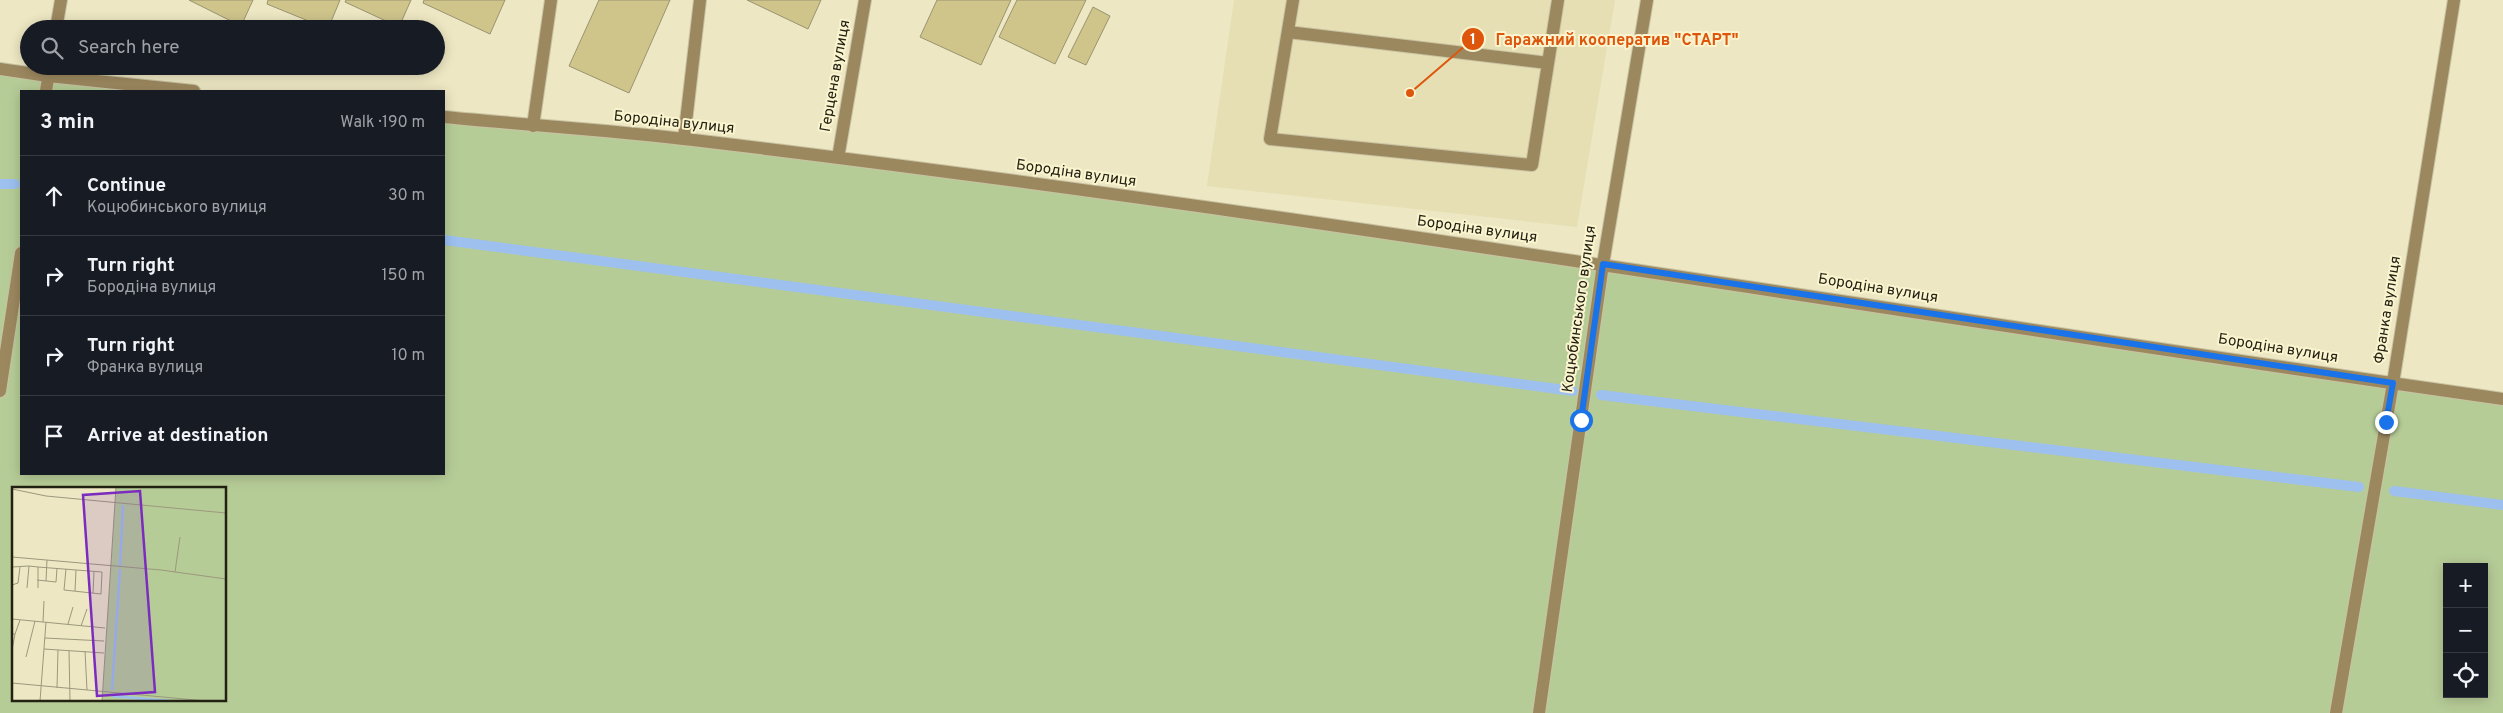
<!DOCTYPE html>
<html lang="en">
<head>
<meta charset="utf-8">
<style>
	:root { --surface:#171b24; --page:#20242c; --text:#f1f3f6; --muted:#9ea1a6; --line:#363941 }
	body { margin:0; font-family:Overpass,sans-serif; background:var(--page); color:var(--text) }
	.controls { position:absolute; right:15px; bottom:15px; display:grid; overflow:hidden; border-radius:0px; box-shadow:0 2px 12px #0003 }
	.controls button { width:45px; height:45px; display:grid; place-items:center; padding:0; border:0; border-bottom:1px solid var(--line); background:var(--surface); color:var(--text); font:25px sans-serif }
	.stop { position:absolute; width:15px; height:15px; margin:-11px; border:4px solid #1a73e8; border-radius:50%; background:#fff }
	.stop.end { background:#1a73e8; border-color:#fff; box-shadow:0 1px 5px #0008 }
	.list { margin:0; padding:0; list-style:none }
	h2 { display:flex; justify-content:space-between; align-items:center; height:65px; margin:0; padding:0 20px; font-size:21px }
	h2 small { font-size:16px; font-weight:400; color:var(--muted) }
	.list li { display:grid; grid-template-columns:32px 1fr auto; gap:15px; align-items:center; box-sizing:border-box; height:80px; padding:0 20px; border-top:1px solid var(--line) }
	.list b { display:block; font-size:19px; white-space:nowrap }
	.list p { margin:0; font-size:16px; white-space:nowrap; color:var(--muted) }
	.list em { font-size:16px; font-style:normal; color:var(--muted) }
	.icon { flex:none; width:28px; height:28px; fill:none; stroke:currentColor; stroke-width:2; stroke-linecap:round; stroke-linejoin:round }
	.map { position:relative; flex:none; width:2503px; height:713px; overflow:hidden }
	.search { position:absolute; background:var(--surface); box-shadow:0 2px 12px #0003; left:20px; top:20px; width:425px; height:55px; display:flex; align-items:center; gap:12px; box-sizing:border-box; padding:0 18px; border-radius:28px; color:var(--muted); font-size:19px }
	.panel { position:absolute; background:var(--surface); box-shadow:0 2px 12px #0003; left:20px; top:90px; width:425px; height:385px; border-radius:0px }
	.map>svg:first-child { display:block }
	.built { fill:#e6dfb3 }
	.green { fill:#b6cc97; fill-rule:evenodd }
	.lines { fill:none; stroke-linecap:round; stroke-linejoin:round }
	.stream { stroke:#9dc0ef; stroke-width:10 }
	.building { fill:#cfc58b; stroke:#999371 }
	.service-casing { stroke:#c9c3a3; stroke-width:14 }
	.minor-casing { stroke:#c9c3a3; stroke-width:14 }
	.service { stroke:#9c885f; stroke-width:12 }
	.minor { stroke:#9c885f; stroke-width:12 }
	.route { stroke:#1a73e8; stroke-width:6 }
	.labels { text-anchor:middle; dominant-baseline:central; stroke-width:4; stroke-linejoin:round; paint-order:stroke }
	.street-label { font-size:15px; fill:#232113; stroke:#faf4cf }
	.inset-river { fill:none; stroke:#9dc0ef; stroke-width:2.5 }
	.inset-road { fill:none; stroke:#9c987d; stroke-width:1 }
	.view { fill:#7b2cbf; fill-opacity:0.15; stroke:#7b2cbf; stroke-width:2.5 }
	.inset-edge { fill:none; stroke:#232113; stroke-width:2.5 }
	.leader { fill:none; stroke:#de560c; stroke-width:2 }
	.callout-dot { fill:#de560c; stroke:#faf4cf; stroke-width:2 }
	.mark-label { font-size:15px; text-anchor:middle; font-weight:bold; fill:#fff }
	.callout-label { font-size:16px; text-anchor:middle; font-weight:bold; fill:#de560c; stroke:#faf4cf; stroke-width:4; stroke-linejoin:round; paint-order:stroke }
</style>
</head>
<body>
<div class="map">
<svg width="2503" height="713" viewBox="0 0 2503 713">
	<rect width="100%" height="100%" fill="#ede7c3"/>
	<path class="built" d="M1234 0H1615L1577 227 1207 186Z"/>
	<path class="green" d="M0 70 186 91H21V474H444V117L838 158 2503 399V713H0ZM14 488H225V699H14ZM2447 567H2484V694H2447Z"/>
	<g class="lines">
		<path class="stream" d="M0 184H15
			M444 240 1573 391
			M1601 395 2359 487
			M2394 491 2503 505"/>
	</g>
	<path class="building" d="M189 0H253L241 26Z
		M268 0H340L328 29 267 4Z
		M346 0H411L399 27 345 2Z
		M424 0H505L490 34 423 3Z
		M599 0H670L629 93 569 66Z
		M747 0H821L808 29Z
		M937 0H1011L981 65 920 37Z
		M1017 0H1086L1055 64 999 37Z
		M1093 7 1110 16 1086 65 1068 57Z"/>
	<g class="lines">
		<g class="service-casing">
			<path id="service" d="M1293 0 1270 139 1532 165 1558 0
				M1288 32 1548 63
				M533 126 551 0
				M684 139 700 0"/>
		</g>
		<g class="minor-casing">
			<path id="minor" d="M56 29 61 0
				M0 69 48 76 194 91
				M46 91 50 66
				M444 117C527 125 610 130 693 140 1299 212 1900 314 2503 399
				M838 158 865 0
				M0 391 21 253
				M1539 713 1603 264 1647 0
				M2336 713 2393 383 2454 0"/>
		</g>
		<use href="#service" class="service"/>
		<use href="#minor" class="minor"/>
	</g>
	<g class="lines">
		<path class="route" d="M1581 420 1603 264 2393 383 2386 422"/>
	</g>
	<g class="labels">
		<g class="street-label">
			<text transform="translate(836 76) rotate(-80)">Герцена вулиця</text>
			<text transform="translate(674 123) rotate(6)">Бородіна вулиця</text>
			<text transform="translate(1076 174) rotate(8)">Бородіна вулиця</text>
			<text transform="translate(1477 230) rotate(8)">Бородіна вулиця</text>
			<text transform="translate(1878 289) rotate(9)">Бородіна вулиця</text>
			<text transform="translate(1580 309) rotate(-82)">Коцюбинського вулиця</text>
			<text transform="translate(2388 310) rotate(-81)">Франка вулиця</text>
			<text transform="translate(2278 349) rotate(9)">Бородіна вулиця</text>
		</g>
	</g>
	<g transform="translate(12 487)">
		<rect width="214" height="214" fill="#ede7c3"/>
		<path d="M104 0H214V214H90Z" fill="#b6cc97"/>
		<path class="inset-river" d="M108 79 111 18M100 203 108 82M100 209 158 214"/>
		<path class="inset-road" d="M0 2 34 9 214 26M0 70 149 83 214 92M0 80 17 79 26 80 90 85 89 107 52 103 54 82M26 80V101M163 85 168 50M25 93 44 95 45 81M34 94 35 73M0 98 6 96 8 80M15 101 17 79M63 104 64 83M81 106 82 85M0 132 93 141M31 135 32 114M56 137 61 120M69 139 75 122M0 147H3L8 133M33 151 92 154M32 162 92 166M0 163 3 147M57 164 58 214M73 164 75 203M14 170 23 134M0 196 194 214M45 201 46 163M28 214 34 135M90 214 104 0"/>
		<path class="view" d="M128 4 143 205 85 209 71 8Z"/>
		<rect width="214" height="214" class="inset-edge"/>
	</g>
	<path class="leader" d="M1410 93L1473 39"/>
	<g class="callout-dot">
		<circle cx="1410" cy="93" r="5"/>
		<circle cx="1473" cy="39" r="12"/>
	</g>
	<g class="mark-label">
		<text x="1473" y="44">1</text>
	</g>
	<g class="callout-label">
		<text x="1617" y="45">Гаражний кооператив "СТАРТ"</text>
	</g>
</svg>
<div class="controls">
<button>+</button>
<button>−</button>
<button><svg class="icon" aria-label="locate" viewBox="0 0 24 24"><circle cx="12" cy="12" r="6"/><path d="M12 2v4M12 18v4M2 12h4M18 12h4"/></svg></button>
</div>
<div class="stop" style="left:1581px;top:420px"></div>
<div class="stop end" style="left:2386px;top:422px"></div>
<div class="search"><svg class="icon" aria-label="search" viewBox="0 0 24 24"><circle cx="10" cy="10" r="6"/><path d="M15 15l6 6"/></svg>Search here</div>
<section class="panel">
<h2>3 min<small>Walk · 190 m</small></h2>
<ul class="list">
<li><svg class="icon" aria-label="ahead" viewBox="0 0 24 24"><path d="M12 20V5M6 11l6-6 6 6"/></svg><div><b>Continue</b><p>Коцюбинського вулиця</p></div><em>30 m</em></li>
<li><svg class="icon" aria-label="right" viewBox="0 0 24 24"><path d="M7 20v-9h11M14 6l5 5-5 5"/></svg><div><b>Turn right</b><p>Бородіна вулиця</p></div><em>150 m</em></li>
<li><svg class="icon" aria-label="right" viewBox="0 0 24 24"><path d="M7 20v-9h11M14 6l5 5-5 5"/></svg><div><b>Turn right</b><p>Франка вулиця</p></div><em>10 m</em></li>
<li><svg class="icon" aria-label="arrive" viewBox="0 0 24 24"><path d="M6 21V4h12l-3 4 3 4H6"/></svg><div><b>Arrive at destination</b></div></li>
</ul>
</section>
</div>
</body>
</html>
